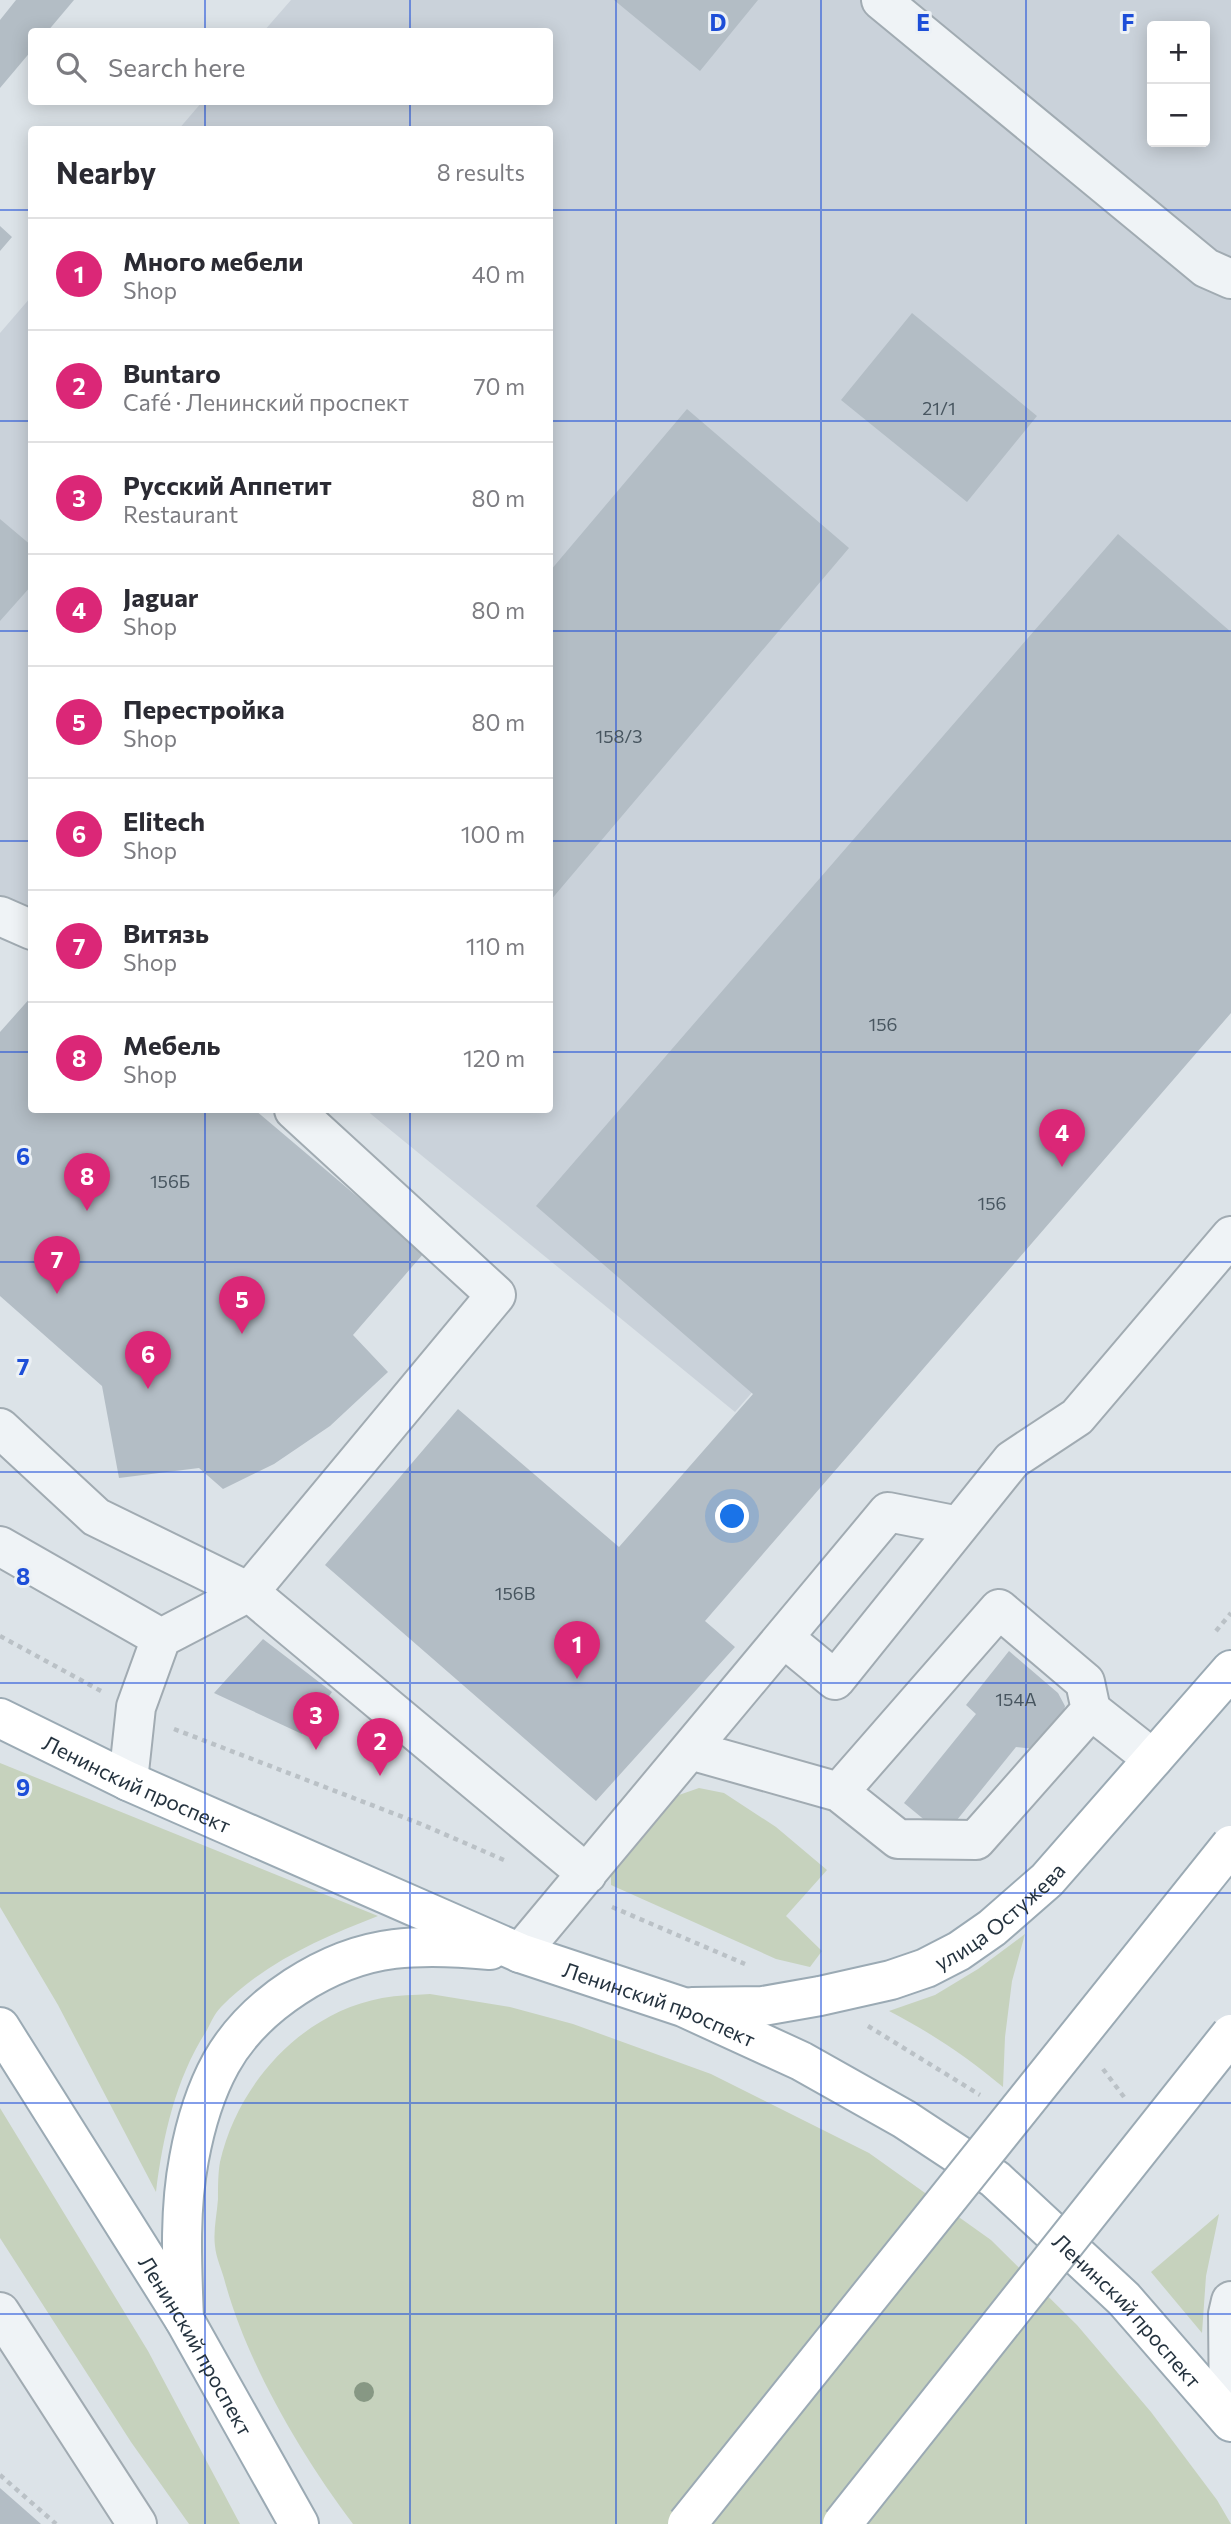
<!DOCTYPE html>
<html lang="en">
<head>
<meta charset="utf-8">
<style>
	:root { --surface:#fff; --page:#f7f7f7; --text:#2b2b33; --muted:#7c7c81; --line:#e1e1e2; --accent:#db2777 }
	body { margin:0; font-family:Commissioner,sans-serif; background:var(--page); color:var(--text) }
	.controls { position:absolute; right:21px; top:21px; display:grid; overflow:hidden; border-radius:7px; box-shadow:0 4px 18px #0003 }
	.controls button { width:63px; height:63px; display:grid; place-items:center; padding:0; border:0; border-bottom:2px solid var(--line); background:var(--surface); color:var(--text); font:35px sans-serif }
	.you { position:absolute; left:733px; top:1517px; width:24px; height:24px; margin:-18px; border:5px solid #fff; border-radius:50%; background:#1a73e8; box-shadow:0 0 0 10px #1a73e833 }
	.badge { display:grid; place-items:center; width:46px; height:46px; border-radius:50%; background:var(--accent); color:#fff; font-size:23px; font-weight:700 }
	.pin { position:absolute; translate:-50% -58px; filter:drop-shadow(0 2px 4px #0008) }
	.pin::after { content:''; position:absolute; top:37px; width:24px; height:21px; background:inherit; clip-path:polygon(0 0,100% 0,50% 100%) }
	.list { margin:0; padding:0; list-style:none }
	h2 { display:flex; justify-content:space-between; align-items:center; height:91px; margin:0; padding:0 28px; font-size:30px }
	h2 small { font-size:23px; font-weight:400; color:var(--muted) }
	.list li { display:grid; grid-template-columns:46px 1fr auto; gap:21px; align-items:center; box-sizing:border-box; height:112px; padding:0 28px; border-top:2px solid var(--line) }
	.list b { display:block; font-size:26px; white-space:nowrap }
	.list p { margin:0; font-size:23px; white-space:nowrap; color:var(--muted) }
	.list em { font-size:23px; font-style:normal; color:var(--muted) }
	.icon { flex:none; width:38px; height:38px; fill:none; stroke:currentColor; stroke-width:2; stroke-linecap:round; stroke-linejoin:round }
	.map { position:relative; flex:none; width:1231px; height:2524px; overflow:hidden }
	.search { position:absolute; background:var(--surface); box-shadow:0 4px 18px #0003; left:28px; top:28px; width:525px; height:77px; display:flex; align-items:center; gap:18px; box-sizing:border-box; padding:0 24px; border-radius:7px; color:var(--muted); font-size:26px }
	.panel { position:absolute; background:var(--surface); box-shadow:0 4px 18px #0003; left:28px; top:126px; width:525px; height:987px; border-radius:7px }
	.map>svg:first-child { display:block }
	.built { fill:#cad2da; fill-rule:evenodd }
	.green { fill:#c6d2bd }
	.building { fill:#b3bdc5 }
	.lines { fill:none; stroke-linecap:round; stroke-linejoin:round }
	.minor-casing { stroke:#a1abb2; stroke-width:42 }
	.major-casing { stroke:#9baab4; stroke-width:42 }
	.path { stroke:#bac1c6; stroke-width:4.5; stroke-dasharray:5 5; stroke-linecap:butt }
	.minor { stroke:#eff3f6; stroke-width:38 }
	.major { stroke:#fff; stroke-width:38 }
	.major-bridge-casing { stroke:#9baab4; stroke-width:42; stroke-linecap:butt }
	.major-bridge { stroke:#fff; stroke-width:38 }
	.tree { fill:#879884 }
	.grid { fill:none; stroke:#1d4ed8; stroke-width:2; stroke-opacity:0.55 }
	.labels { text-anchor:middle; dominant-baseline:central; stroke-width:6; stroke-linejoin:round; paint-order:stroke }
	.number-label { font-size:18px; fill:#485660 }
	.street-label { font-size:21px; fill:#25333f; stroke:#ecf1f5 }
	.grid-label { font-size:23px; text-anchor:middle; font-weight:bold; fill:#1d4ed8; stroke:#ecf1f5; stroke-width:6; stroke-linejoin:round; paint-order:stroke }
</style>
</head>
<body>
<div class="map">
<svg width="1231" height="2524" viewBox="0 0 1231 2524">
	<rect width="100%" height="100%" fill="#dce3e8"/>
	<path class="built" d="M291 0H1231V842L735 1412 366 1110H550V130H178L202 102H550V32L264 31ZM1152 26H1205V142H1152Z
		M31 297V927L0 905V333Z"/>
	<path class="green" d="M0 1763 378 1916C321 1938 264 1963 221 2007 215 2013 211 2022 207 2030 176 2078 163 2135 156 2192L58 2005 0 1907Z
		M699 1788 724 1793 776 1827 827 1870 786 1916 822 1951 810 1967 776 1959 611 1885V1874L676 1796Z
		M1025 1934 1012 1981 1005 2037 1003 2087C967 2057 930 2032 889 2011L935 1995 978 1969Z
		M430 1994 510 2007 573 2024 711 2074 869 2153 991 2240 1077 2325 1151 2412 1217 2500 1231 2524H353C301 2455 248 2365 225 2282 222 2270 216 2258 215 2246 213 2231 217 2214 218 2199 218 2187 218 2173 220 2162 238 2083 302 2013 382 1998 398 1995 414 1995 430 1994Z
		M0 2108 148 2351 240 2524H189L131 2442 0 2238Z
		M1219 2214 1206 2276 1202 2333 1151 2272Z"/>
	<path class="building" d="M16 0H74L47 32H32V50L0 88V20Z
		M614 0H758L700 71Z
		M0 226 12 237 0 251Z
		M912 313 1037 416 967 502 841 400Z
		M687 409 849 548 550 901V571Z
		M0 519 32 546V585L0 621Z
		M1118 534 1231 632V1013L705 1621 735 1647 596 1801 325 1565 458 1409 619 1547 753 1394 536 1206Z
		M32 996V1110H255L424 1253 353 1335 388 1372 330 1426 274 1464 223 1489 199 1468 119 1478 102 1386 0 1296V1032Z
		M263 1639 332 1692 302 1734 214 1693Z
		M1009 1651 1058 1693 1065 1706 1061 1725 1035 1749 1016 1747 944 1836 904 1803 976 1714 966 1705Z
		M0 2488 41 2524H0Z"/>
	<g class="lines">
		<g class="minor-casing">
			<path id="minor" d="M881 0 1206 268 1231 279
				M0 916 32 930
				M0 1428 96 1517 249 1592 587 1874
				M0 1546 161 1638
				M784 1638 835 1680 1012 1460 1077 1417 1231 1236
				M690 1750 839 1792 898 1839 976 1840 1091 1710 1153 1759
				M128 1781 136 1707 161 1638 249 1592 496 1295 294 1110
				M839 1792 999 1609 1085 1682 1091 1710
				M520 1953 888 1512 959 1526
				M0 2312 137 2524
				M1229 2418 1228 2314 1231 2301"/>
		</g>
		<g class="major-casing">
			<g id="major">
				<path id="s1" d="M0 1718 128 1781 520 1953 683 2007 801 2061 904 2119 995 2179 1124 2299 1231 2422"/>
				<path id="s2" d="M692 2007 763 2006 820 1996 891 1980 926 1968 959 1951 992 1928 1047 1880 1231 1670"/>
				<path id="s3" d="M0 2027 184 2319 299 2524"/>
				<path d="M184 2319C182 2266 179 2211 189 2159 195 2126 205 2092 221 2063 254 2004 328 1957 394 1949 426 1945 459 1947 490 1950"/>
			</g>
		</g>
		<path class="path" d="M1216 1631 1231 1613
			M0 1636 101 1691
			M174 1729 421 1824 504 1860
			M612 1907 745 1964
			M868 2026 980 2095
			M1103 2069 1127 2101
			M0 2475 56 2524"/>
		<use href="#minor" class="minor"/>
		<use href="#major" class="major"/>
		<g class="major-bridge-casing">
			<path id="major-bridge" d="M687 2524 1231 1845
				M842 2524 1231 2034"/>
		</g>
		<use href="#major-bridge" class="major-bridge"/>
	</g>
	<circle class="tree" cx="364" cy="2392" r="10"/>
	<path class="grid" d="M205 0V32M410 0V32M616 0V2524M821 0V2524M1026 0V2524M205 102V130M410 102V130M0 210H32M550 210H1231M0 421H32M550 421H1231M0 631H32M550 631H1231M0 841H32M550 841H1231M0 1052H32M550 1052H1231M205 1110V2524M410 1110V2524M0 1262H1231M0 1472H1231M0 1683H1231M0 1893H1231M0 2103H1231M0 2314H1231"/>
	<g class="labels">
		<g class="number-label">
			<text x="939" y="408">21/1</text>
			<text x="619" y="736">158/3</text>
			<text x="883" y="1024">156</text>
			<text x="170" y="1181">156Б</text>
			<text x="992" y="1203">156</text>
			<text x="515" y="1593">156В</text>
			<text x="1016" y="1699">154А</text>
		</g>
		<g class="street-label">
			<text stroke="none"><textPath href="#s1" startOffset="152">Ленинский проспект</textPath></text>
			<text stroke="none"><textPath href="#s2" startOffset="329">улица Остужева</textPath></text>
			<text stroke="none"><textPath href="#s1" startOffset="719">Ленинский проспект</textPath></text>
			<text stroke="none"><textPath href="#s1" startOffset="1286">Ленинский проспект</textPath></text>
			<text stroke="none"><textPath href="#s3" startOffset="374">Ленинский проспект</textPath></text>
		</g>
	</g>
	<g class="grid-label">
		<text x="718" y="31">D</text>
		<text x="923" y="31">E</text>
		<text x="1128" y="31">F</text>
		<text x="23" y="1165">6</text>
		<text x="23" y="1375">7</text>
		<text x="23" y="1585">8</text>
		<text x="23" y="1796">9</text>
	</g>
</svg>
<div class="controls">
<button>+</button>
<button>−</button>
</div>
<div class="you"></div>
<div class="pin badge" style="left:577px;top:1679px">1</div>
<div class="pin badge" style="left:380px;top:1776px">2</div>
<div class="pin badge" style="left:316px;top:1750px">3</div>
<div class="pin badge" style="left:1062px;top:1167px">4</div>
<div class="pin badge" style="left:242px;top:1334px">5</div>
<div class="pin badge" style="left:148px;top:1389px">6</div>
<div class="pin badge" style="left:57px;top:1294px">7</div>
<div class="pin badge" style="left:87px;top:1211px">8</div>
<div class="search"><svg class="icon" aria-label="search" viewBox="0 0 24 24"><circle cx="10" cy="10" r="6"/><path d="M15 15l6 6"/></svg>Search here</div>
<section class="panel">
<h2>Nearby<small>8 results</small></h2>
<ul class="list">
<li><span class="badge">1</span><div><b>Много мебели</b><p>Shop</p></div><em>40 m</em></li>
<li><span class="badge">2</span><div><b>Buntaro</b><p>Café · Ленинский проспект</p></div><em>70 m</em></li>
<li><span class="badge">3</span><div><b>Русский Аппетит</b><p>Restaurant</p></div><em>80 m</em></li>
<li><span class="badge">4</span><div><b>Jaguar</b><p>Shop</p></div><em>80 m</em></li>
<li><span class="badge">5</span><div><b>Перестройка</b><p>Shop</p></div><em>80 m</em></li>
<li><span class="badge">6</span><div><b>Elitech</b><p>Shop</p></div><em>100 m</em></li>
<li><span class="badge">7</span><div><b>Витязь</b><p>Shop</p></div><em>110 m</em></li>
<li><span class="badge">8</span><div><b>Мебель</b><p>Shop</p></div><em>120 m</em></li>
</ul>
</section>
</div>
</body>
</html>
